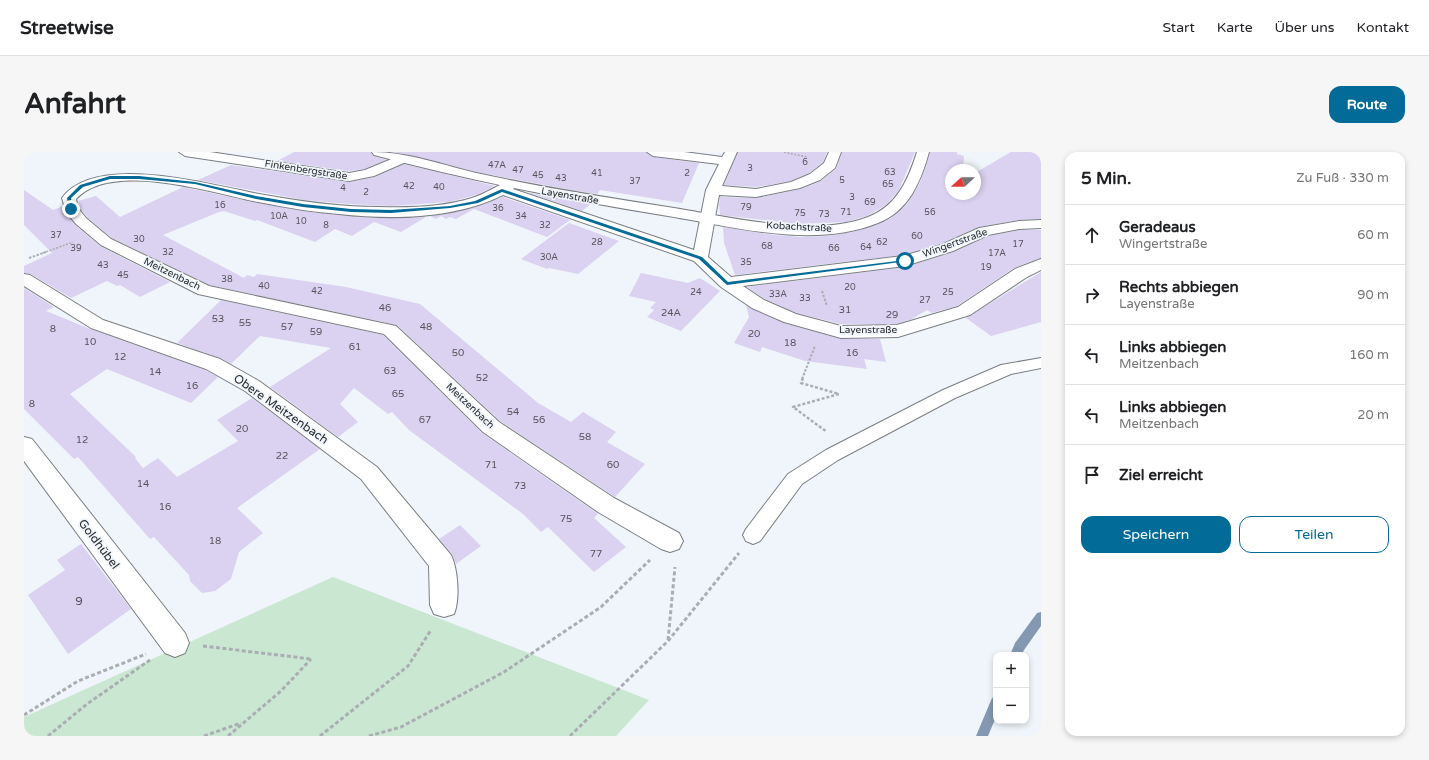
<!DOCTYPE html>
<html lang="de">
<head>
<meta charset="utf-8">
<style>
	:root { --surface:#fff; --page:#f6f6f6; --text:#202124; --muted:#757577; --line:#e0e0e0; --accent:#026b98 }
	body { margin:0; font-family:"Varela Round",sans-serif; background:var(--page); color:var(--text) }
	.controls { position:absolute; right:12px; bottom:12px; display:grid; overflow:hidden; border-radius:8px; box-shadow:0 2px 6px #0003 }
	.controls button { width:36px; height:36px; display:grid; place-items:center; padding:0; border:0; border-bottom:1px solid var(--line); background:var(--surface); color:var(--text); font:20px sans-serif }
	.compass { position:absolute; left:921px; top:12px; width:36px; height:36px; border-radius:50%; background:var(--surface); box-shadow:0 2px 6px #0003; rotate:249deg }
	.stop { position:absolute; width:12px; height:12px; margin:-9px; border:3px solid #026b98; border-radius:50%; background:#fff }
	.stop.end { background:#026b98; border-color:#fff; box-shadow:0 1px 4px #0008 }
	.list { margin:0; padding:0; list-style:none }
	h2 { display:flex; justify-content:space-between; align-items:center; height:52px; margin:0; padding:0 16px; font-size:17px }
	h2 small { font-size:13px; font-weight:400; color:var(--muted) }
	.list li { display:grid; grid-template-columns:26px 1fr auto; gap:12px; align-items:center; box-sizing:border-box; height:60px; padding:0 16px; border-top:1px solid var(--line) }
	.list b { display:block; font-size:15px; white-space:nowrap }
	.list p { margin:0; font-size:13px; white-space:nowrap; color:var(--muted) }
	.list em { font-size:13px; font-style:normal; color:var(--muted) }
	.actions { display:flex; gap:8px; padding:12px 16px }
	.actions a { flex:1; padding:9px 0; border:1px solid var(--accent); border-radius:12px; text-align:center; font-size:14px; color:var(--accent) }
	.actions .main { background:var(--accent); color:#fff }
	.icon { flex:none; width:22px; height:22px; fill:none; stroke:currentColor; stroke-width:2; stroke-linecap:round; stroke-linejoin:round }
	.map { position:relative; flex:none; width:1017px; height:584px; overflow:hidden; border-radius:12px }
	header { display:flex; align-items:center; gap:24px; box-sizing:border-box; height:56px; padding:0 20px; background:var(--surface); border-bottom:1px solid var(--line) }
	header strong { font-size:19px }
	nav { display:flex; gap:22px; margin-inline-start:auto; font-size:14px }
	.intro { display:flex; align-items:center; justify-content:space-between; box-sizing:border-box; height:96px; padding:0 24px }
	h1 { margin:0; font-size:28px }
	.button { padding:10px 18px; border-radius:12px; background:var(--accent); color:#fff; font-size:14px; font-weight:700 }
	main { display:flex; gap:24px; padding:0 24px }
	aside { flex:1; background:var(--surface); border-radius:12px; box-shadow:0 2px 6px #0003 }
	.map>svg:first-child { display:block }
	.green { fill:#cae7d1 }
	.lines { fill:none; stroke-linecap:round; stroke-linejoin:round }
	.stream { fill:#8499b1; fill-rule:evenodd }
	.building { fill:#dbd1f0 }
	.service-casing { stroke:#7a7e83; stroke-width:2 }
	.minor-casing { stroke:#7a7e83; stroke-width:2 }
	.tertiary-casing { stroke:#7a7e83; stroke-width:2 }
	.path-far3 { stroke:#aaaeb2; stroke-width:1.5; stroke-dasharray:2 1.5; stroke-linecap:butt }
	.path-far2 { stroke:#aaaeb2; stroke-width:2; stroke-dasharray:2.5 1.5; stroke-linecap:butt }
	.path-far1 { stroke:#aaaeb2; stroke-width:2.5; stroke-dasharray:3 2; stroke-linecap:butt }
	.path { stroke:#aaaeb2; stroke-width:3; stroke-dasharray:4 2.5; stroke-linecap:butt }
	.service { fill:#fff; fill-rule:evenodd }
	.minor { fill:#fff; fill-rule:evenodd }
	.tertiary { fill:#fff; fill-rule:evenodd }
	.route { fill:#026b98 }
	.labels { text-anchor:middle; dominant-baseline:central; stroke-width:3.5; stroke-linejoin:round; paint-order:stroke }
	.far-number-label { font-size:9px; fill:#55545d }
	.far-street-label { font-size:10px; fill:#282a2c; stroke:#eff5fa }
	.number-label { font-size:10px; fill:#55545d }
	.street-label { font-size:12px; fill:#282a2c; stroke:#eff5fa }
	.near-number-label { font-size:12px; fill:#55545d }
</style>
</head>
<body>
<header>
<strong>Streetwise</strong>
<nav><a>Start</a><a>Karte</a><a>Über uns</a><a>Kontakt</a></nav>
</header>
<div class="intro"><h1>Anfahrt</h1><a class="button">Route</a></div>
<main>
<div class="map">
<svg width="1017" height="584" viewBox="0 0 1017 584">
	<rect width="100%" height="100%" fill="#eff5fa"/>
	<path class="green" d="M309 425 625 548 592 584H0V565Z"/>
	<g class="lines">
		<path class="stream" d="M1017 460V474L1000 498 998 503H986L991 491 1013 461Z
			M972 544V565L964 584H952L968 546Z"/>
	</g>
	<path class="building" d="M270 0H347L350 4 362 8 341 17 325 19 253 9Z
		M369 0H622L629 5 675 11 658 51 576 38 573 42 553 39 457 21Z
		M714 0H803L799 10 785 21 767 29 732 35 700 33Z
		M818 0H891L875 38 862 53 843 64 822 70 774 72 696 63 695 53 696 45 732 46 777 37 797 29 812 17Z
		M906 0H933V2L940 4 939 18H927V42H951V21L987 0H1017V67L995 68 955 75 916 92 879 103 711 123 700 91 699 75 750 83 777 85 803 84 829 80 854 72 866 67 883 52 895 33Z
		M380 12 471 34 453 43 425 50 367 54 325 52 280 48 174 28 207 13 325 30 351 25Z
		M159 35 234 51 294 61 356 66 402 65 377 80 350 70 328 84 311 77 291 90 233 68 231 69 200 59 195 60 139 83 220 126 223 123 230 125 233 122 322 135 396 152 514 251 547 270 559 260 592 280 583 290 621 312 591 345 476 269 373 173 185 133 88 86 63 65 55 55 54 49 72 44 96 65Z
		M0 38 29 58 39 54 41 61 51 73 76 94 146 130 116 145 96 133 93 134 83 129 47 146 7 122 0 121V114L28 101 0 73Z
		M503 40 533 46 567 52 558 59Z
		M479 45 546 68 523 85 450 57 432 67 426 65 422 67 417 64 412 67 406 64 440 58Z
		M545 71 595 89 554 122 525 116 523 117 497 107Z
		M995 78H1017V106L990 116 933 154 908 161 903 158 886 168 873 172H817L772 161 741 147 723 135 881 115 929 100 964 84Z
		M1017 120V170L967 184 942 166Z
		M617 121 664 131 676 126 696 139 657 179 623 165 630 158 626 156 632 150 605 144Z
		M0 136 30 155 22 159 66 177 181 218 194 225 167 251 83 217 46 242 112 305 111 306 119 316 134 306 153 325 214 289 193 268 228 246 296 297 213 356 239 381 215 400 207 427 191 439 178 441 166 429 165 423 130 385 126 387 54 305 50 307 0 257Z
		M197 148 359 183 458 281 574 362 570 366 602 395 570 420 524 375 517 380 499 362 385 278 368 260 364 262 330 236 316 252 334 270 314 285 246 235 307 196 236 184 207 212 196 206 153 191Z
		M722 153 760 171 817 187H856L862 210 840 207 843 217 781 209 738 195 736 200 710 191 725 165Z
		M436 373 457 394 432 412 428 402 415 387Z
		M57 392 107 457 44 502 4 443 41 418 33 408Z"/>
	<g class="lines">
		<g class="service-casing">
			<path id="service" d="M1017 206V216L987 222 931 246 814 308 778 332 736 389 729 392 722 389 719 383 722 377 764 322 802 298 919 238 977 213Z"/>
		</g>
		<g class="minor-casing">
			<path id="minor" d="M155 0H186L325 21 341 18 377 3 383 7 382 10 350 24 325 29 161 4Z
				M623 0H660L698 5 701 0H713L698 34 732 37 767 30 786 22 800 11 805 0H817L811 16 796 28 776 36 732 45 695 43 684 105 707 125 879 104 917 93 955 76 995 69 1017 68V76L995 77 964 83 929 99 881 114 719 134 740 148 772 162 817 174 873 173 934 155 991 117 1017 107V118L1003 125 946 163 874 185 817 186 760 170 728 156 697 135 670 109 479 43C430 67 368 68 315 62 288 60 260 55 234 50 188 41 88 8 52 47L54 56 62 66 87 87 185 134 372 174 475 270 590 346 655 381 659 389 655 397 646 400 637 397 574 360 459 280 360 182 174 142 77 93 52 72 42 60 38 46C72 0 186 33 235 42 274 49 315 55 355 55 386 56 419 55 448 46 462 42 474 32 487 29L492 30 494 33 489 37 670 98 682 38 695 12 629 4Z
				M0 122 6 123 79 168 196 207 235 229 353 315 427 403C434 417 436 448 430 462L420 465 410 462 406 453 405 414 337 327 221 239 182 217 67 176 0 134Z
				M0 285 8 287 161 481 165 491 161 501 151 505 141 501 0 309Z"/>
		</g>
		<g class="tertiary-casing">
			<path id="tertiary" d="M348 0C384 0 421 14 457 22 521 36 585 46 650 56 706 65 790 86 844 65 873 54 884 28 893 0H905C897 29 885 59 854 71 789 97 711 75 644 64 545 48 447 29 350 3Z"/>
		</g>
		<path class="path-far3" d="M760 0 783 5
			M19 101 49 90"/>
		<path class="path-far2" d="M5 106 22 100
			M798 139 803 154
			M778 227 791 194"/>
		<path class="path-far1" d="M779 226 777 231 815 242 769 255 803 280"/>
		<path class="path" d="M644 488 651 415
			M179 494 287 507
			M0 563 54 529 122 502
			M24 584 63 552 126 508
			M180 584 217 571
			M204 584 257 539 287 507
			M296 584 384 514 407 478
			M345 584 377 575 480 520 577 455 626 408
			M546 584 644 489 715 401"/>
		<use href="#service" class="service"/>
		<use href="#minor" class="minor"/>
		<use href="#tertiary" class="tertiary"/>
	</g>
	<path class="route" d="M86 24H115L171 30 232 44 279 52 327 57 367 58 426 54 451 49 478 37 678 105 704 130 881 108 884 109 703 133 675 107 478 40 454 51 426 56 367 61 327 60 279 55 232 47 171 32 115 27H86L59 35 47 46 49 57 45 58 43 46 56 33Z"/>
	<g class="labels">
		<g class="far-number-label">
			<text x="781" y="10">6</text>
			<text x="473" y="13">47A</text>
			<text x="726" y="16">3</text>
			<text x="494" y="18">47</text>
			<text x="866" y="20">63</text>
			<text x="573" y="21">41</text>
			<text x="663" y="21">2</text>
			<text x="514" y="23">45</text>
			<text x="537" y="26">43</text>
			<text x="818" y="28">5</text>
			<text x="611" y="29">37</text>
			<text x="864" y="32">65</text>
			<text x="385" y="34">42</text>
			<text x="415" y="35">40</text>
			<text x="319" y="36">4</text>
			<text x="342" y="40">2</text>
			<text x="828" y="45">3</text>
			<text x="846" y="50">69</text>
			<text x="196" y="53">16</text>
			<text x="722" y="55">79</text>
			<text x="474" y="56">36</text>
			<text x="822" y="60">71</text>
			<text x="906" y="60">56</text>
			<text x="776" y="61">75</text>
			<text x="800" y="62">73</text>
			<text x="255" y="64">10A</text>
			<text x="497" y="64">34</text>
			<text x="277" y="69">10</text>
			<text x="302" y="73">8</text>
			<text x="521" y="73">32</text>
			<text x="32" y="83">37</text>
			<text x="893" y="84">60</text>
			<text x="115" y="87">30</text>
			<text x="573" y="90">28</text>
			<text x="858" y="90">62</text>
			<text x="994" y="92">17</text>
			<text x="743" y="94">68</text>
			<text x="842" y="95">64</text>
			<text x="52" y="96">39</text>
			<text x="810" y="96">66</text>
			<text x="144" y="100">32</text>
			<text x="973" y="101">17A</text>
			<text x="525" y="105">30A</text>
			<text x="722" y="110">35</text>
			<text x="79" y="113">43</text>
			<text x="962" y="115">19</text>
			<text x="99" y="123">45</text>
			<text x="203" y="127">38</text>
			<text x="240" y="134">40</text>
			<text x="826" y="135">20</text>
			<text x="293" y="139">42</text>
			<text x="672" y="140">24</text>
			<text x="924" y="140">25</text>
			<text x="754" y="142">33A</text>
			<text x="781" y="146">33</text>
			<text x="901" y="148">27</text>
		</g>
		<g class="far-street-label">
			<text transform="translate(282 18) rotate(9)">Finkenbergstraße</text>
			<text transform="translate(546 44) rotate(10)">Layenstraße</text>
			<text transform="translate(775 75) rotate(3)">Kobachstraße</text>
			<text transform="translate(931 91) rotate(-20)">Wingertstraße</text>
			<text transform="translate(148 122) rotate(26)">Meitzenbach</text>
			<text x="844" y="178">Layenstraße</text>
			<text transform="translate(446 254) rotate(43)">Meitzenbach</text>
		</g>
		<g class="number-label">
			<text x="361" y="156">46</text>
			<text x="821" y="158">31</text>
			<text x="647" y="161">24A</text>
			<text x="868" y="163">29</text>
			<text x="194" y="167">53</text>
			<text x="221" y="171">55</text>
			<text x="263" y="175">57</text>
			<text x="402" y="175">48</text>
			<text x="29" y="177">8</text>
			<text x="292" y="180">59</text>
			<text x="730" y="182">20</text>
			<text x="66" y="190">10</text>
			<text x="766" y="191">18</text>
			<text x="331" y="195">61</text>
			<text x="434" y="201">50</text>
			<text x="828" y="201">16</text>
			<text x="96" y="205">12</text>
			<text x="366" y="219">63</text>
			<text x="131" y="220">14</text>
			<text x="458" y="226">52</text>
			<text x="168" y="234">16</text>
			<text x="374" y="242">65</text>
			<text x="8" y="252">8</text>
			<text x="489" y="260">54</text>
			<text x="401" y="268">67</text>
			<text x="515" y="268">56</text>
			<text x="218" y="277">20</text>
			<text x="561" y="285">58</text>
			<text x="58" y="288">12</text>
			<text x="258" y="304">22</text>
			<text x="467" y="313">71</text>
			<text x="589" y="313">60</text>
			<text x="119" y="332">14</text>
			<text x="496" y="334">73</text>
			<text x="141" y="355">16</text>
			<text x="542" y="367">75</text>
			<text x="191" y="389">18</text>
			<text x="572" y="402">77</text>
		</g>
		<g class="street-label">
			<text transform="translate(257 257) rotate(35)">Obere Meitzenbach</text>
			<text transform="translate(75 392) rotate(53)">Goldhübel</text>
		</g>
		<g class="near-number-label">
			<text x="55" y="449">9</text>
		</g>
	</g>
</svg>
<div class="controls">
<button>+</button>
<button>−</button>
</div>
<svg class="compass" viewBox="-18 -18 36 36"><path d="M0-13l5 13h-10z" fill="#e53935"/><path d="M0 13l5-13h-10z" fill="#757577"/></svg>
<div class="stop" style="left:881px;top:109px"></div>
<div class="stop end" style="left:47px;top:57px"></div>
</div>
<aside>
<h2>5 Min.<small>Zu Fuß · 330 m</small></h2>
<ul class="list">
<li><svg class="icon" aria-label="ahead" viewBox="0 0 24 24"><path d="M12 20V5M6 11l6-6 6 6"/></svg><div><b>Geradeaus</b><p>Wingertstraße</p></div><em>60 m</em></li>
<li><svg class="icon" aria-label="right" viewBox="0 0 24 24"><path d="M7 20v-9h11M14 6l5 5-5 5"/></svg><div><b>Rechts abbiegen</b><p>Layenstraße</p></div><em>90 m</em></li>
<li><svg class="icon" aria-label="left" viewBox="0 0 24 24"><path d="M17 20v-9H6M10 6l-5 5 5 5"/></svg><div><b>Links abbiegen</b><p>Meitzenbach</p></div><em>160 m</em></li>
<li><svg class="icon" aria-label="left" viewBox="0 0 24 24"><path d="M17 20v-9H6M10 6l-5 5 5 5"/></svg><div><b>Links abbiegen</b><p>Meitzenbach</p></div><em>20 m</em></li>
<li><svg class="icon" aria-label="arrive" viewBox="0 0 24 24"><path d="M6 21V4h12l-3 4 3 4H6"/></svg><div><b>Ziel erreicht</b></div></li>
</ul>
<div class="actions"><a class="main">Speichern</a><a>Teilen</a></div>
</aside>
</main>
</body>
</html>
